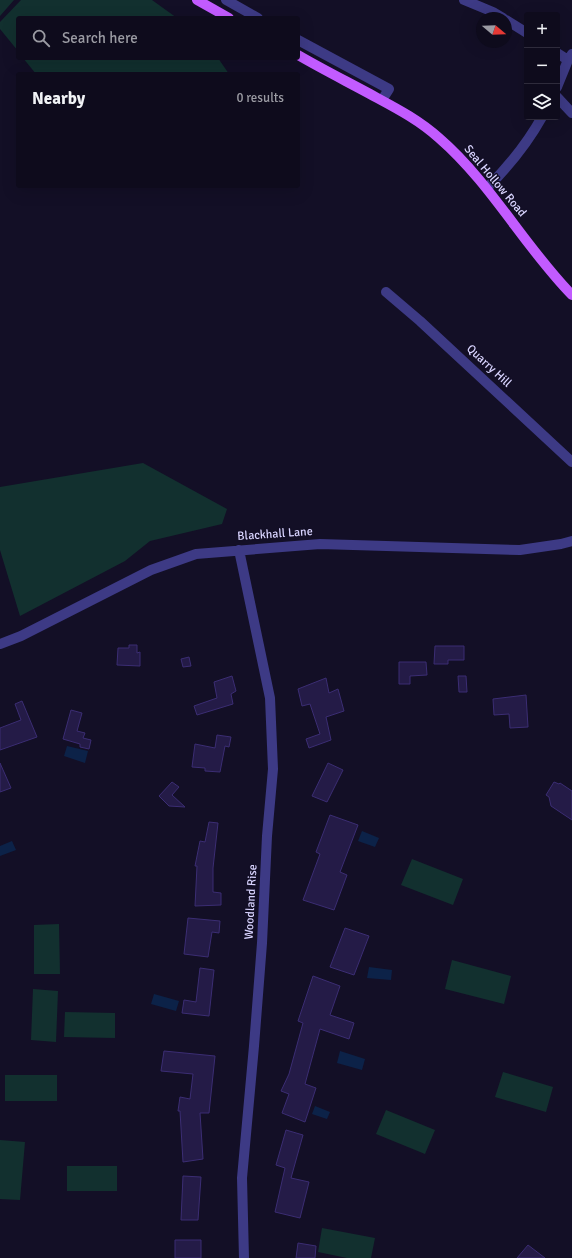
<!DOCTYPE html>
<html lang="en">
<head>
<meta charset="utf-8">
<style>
	:root { --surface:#0e0b1c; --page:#1c1929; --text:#f1f3f6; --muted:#9b9ba3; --line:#2e2b3b }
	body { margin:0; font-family:Signika,sans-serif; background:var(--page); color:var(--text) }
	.controls { position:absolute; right:12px; top:12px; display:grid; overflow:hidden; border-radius:4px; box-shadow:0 4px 16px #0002 }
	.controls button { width:36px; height:36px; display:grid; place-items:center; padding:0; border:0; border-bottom:1px solid var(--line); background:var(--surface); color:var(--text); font:20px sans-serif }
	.compass { position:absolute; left:476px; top:12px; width:36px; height:36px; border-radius:50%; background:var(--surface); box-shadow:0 4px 16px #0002; rotate:109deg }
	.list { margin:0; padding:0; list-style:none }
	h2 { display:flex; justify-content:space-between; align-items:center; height:52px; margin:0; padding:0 16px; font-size:17px }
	h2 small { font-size:13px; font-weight:400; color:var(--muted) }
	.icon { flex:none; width:22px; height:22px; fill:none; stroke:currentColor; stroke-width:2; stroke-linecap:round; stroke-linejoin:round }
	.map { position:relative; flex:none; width:572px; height:1258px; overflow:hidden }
	.search { position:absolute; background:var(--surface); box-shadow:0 4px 16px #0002; left:16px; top:16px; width:284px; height:44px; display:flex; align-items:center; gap:10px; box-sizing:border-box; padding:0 14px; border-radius:4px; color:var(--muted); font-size:15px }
	.panel { position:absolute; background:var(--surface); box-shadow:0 4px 16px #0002; left:16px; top:72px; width:284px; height:116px; border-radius:4px }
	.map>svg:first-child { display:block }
	.green { fill:#12302f }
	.water { fill:#0c2248 }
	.building { fill:#241b47; stroke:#3b2d73 }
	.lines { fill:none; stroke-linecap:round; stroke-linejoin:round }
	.minor { stroke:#3d3a85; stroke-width:10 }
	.major { stroke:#c25bff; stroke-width:10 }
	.labels { text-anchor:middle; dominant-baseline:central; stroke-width:3; stroke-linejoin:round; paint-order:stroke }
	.street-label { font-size:12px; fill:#d9d4ff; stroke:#130f26 }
</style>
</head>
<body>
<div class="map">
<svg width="572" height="1258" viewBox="0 0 572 1258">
	<rect width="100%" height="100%" fill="#130f26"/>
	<path class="green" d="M0 0H14L0 16Z
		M21 0H152L177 18H18V51L0 29V22Z
		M23 58H218L229 74H36Z
		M143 463 227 509 222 524 150 541 125 561 20 616 0 550V487Z
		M412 859 463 879 453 905 401 885Z
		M59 924 60 974H34V925Z
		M452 960 511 976 504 1004 445 989Z
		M33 989 58 991 56 1042 31 1040Z
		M65 1012 115 1013V1038L64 1037Z
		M503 1072 553 1087 546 1112 495 1097Z
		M5 1075H57V1101H5Z
		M386 1110 435 1130 425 1154 376 1134Z
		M0 1140 25 1142 20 1200 0 1199Z
		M67 1166H117V1191H67Z
		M322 1228 375 1238 371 1258H347L318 1252Z"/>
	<path class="water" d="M67 746 88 751 85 763 64 756Z
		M362 831 379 838 375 847 358 841Z
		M12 841 16 850 0 856V846Z
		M369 967 392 970 391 980 367 978Z
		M154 994 179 1001 176 1011 151 1004Z
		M340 1051 365 1059 362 1070 337 1063Z
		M315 1106 330 1112 327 1119 312 1114Z"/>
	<path class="building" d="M129 645H137V653L140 652V666L117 665 118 648H129Z
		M435 646H464V660H448V664H434Z
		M189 657 191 666 183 667 181 659Z
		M399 662H426L427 675 410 676V684H399Z
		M232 676 236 691 231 694 233 704 197 715 194 706 217 698 214 682Z
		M458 676H466L467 692H459Z
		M326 678 329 693 338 689 344 711 326 717 331 740 309 748 306 739 320 734 310 704 302 706 298 689Z
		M526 695 528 727 510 728 509 714 494 715 493 699Z
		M22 701 37 737 0 750V728L21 720 15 704Z
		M71 710 82 713 77 731 85 733 83 738 91 740 89 749 80 747V744L63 739Z
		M217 735 231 737 229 747 225 746 220 772 205 771V768L192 767 195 744 215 748Z
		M0 763 11 788 0 792Z
		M328 763 343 770 327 802 312 796Z
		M172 782 179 787 172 795 185 807 169 806 159 796Z
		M554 782 559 784 560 783 572 791V820L551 806 549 797 546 795Z
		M330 815 358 825 340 872 347 875 334 910 303 900 320 854 316 852Z
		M209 822 218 823 213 868V892L221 893V905L195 906 197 866H195L200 841 205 842Z
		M188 918 220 921 219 933 212 932 208 957 184 954Z
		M345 928 369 936 354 975 330 967Z
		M200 968 214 970 209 1016 182 1013 184 1000 196 1002Z
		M313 976 340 986 330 1015 354 1023 349 1039 320 1029 305 1084 316 1088 305 1122 282 1113 289 1094 281 1091 289 1074 303 1023 298 1021Z
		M164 1051 215 1056 209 1113H200L203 1159 183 1162 180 1111H178L180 1097 190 1099 193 1074 161 1071Z
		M286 1130 303 1135 291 1178 309 1182 300 1218 275 1212 285 1168 276 1165Z
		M183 1176 201 1177 198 1220H181Z
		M175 1240H201V1258H175Z
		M298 1243 316 1246 315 1258H296Z
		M528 1245 545 1258H517Z"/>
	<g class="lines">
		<path class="minor" d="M226 0 258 18
			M464 0 493 12 503 18
			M506 20 527 33
			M298 40 389 89 382 100
			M557 53 568 60
			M557 87 568 60 572 54
			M557 97 572 113
			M487 188C509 166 527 144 542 117
			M386 292 420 321 572 462
			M239 550 270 698 273 769 267 836 262 943 254 1046 242 1178 244 1258
			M0 644 21 636 151 570 196 554 320 544 520 550 561 544 572 541"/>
		<path class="major" d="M197 0 229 18
			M298 55C322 69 346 81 370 94 394 107 418 119 439 138 491 183 524 246 572 295"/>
	</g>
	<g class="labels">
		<g class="street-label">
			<text transform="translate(495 181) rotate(50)">Seal Hollow Road</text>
			<text transform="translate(489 366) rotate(43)">Quarry Hill</text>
			<text transform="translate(275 534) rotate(-4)">Blackhall Lane</text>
			<text transform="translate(251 902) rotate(-87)">Woodland Rise</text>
		</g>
	</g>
</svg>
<div class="controls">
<button>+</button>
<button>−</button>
<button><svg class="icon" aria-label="layers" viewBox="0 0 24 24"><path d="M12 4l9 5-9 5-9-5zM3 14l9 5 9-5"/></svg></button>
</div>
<svg class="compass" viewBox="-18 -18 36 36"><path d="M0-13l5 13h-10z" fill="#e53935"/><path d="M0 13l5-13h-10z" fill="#9b9ba3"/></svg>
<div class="search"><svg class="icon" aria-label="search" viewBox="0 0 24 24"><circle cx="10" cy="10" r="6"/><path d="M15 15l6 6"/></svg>Search here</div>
<section class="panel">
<h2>Nearby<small>0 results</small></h2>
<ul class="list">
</ul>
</section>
</div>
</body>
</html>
